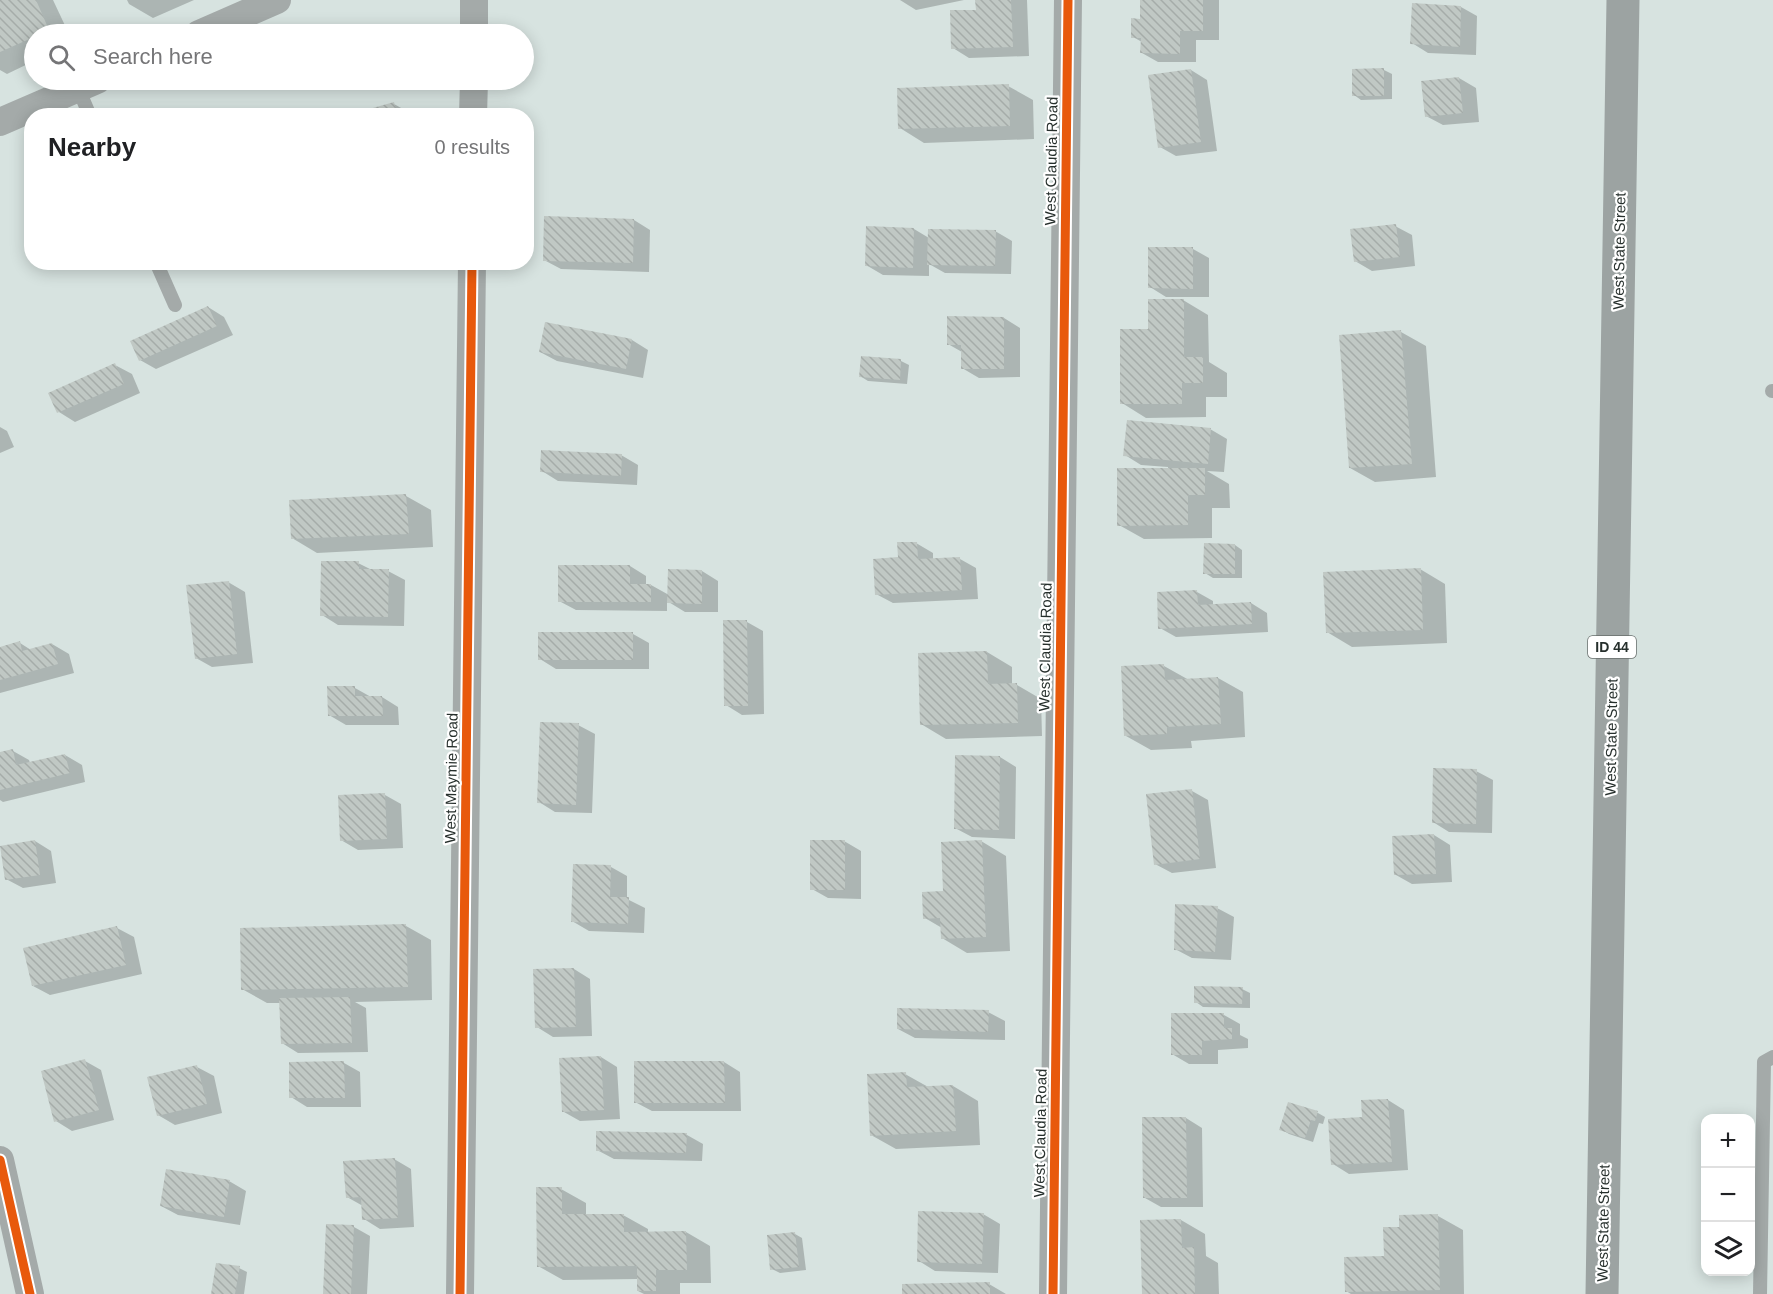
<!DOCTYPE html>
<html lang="en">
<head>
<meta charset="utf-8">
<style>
	:root { --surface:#fff; --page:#f6f6f6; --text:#202124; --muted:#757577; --line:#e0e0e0 }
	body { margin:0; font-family:Arial,sans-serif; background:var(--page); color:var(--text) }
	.controls { position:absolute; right:18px; bottom:18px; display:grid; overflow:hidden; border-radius:12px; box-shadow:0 3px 15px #0003 }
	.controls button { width:54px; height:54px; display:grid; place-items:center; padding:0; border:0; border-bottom:2px solid var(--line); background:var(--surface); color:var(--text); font:30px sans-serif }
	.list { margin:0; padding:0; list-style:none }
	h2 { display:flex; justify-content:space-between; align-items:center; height:78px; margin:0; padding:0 24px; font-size:26px }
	h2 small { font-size:20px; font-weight:400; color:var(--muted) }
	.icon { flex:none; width:33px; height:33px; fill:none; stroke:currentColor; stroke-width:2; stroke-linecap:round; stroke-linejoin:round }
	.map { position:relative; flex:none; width:1773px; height:1294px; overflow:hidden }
	.search { position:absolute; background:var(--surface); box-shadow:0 3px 15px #0003; left:24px; top:24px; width:510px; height:66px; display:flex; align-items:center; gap:15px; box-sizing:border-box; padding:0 21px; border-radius:33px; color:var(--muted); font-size:22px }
	.panel { position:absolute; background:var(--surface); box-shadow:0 3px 15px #0003; left:24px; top:108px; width:510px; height:162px; border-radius:24px }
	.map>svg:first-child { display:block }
	.shadow { fill:#0003 }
	.building { fill:url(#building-back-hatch) }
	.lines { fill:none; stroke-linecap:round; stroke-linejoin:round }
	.lane { stroke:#a4aaa9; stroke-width:14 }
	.street { stroke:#a4aaa9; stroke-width:28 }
	.primary { stroke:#9ca3a2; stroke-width:33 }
	.cycleway-casing { stroke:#fff; stroke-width:13 }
	.cycleway { stroke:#e8590c; stroke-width:9 }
	.labels { text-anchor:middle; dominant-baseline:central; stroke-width:4.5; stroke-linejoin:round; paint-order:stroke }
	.shield { fill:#fff; stroke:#676d6b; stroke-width:1.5 }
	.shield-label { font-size:14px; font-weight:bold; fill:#262f2c }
	.street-label { font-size:15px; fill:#262f2c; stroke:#fff }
</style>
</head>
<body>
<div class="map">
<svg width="1773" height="1294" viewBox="0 0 1773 1294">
	<defs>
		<pattern id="building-back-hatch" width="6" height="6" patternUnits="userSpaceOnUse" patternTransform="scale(1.5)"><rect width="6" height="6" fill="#c0c8c4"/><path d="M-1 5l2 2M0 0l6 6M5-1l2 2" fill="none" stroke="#a5aca9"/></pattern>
	</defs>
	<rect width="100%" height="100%" fill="#d7e3e0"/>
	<path class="shadow" d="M0 0H53L69 34H34V61L7 74 0 70Z
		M127 0H194L153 18 129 4Z
		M964 0 916 10 900 0Z
		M977 0H1027L1029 56 969 58 953 48 977 11Z
		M1141 0H1219V40H1196V62H1158L1142 53V42L1133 37 1141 20Z
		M1461 7 1477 16 1476 55 1428 53 1412 43Z
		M1191 70 1207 80 1217 151 1176 156 1160 147Z
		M1384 70 1392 74V99L1361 100 1354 95Z
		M1459 78 1476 88 1479 122 1443 125 1426 116Z
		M1008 86 1033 100 1034 139 924 143 900 128Z
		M394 104 410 113 411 116H352Z
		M634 220 650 230 649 272 561 269 544 260Z
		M1395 226 1412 235 1415 266 1372 271 1355 261Z
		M914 229 929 238 995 231 1012 241 1011 274 945 273 929 264V276L883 275 866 265Z
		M1193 249 1209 258V297H1166L1150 287Z
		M258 262H283L269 269Z
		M1183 300 1208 315 1209 362 1227 373V397H1206V417L1146 418 1122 403 1150 330Z
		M208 307 224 317 233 335 156 369 140 360Z
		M1004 318 1020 328V377L979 378 962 368V352L948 344Z
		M1401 332 1426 346 1436 477 1375 482 1350 468Z
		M632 340 648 350 643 378 557 361 540 352Z
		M901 361 909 365 907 384 868 381 860 376Z
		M115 365 132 374 140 393 75 422 59 412 50 394Z
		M0 427 7 431 14 447 0 453Z
		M1210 429 1227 439 1224 472 1207 471 1229 484 1230 508H1212V538L1144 539 1119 525 1168 470V467L1141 465 1125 455Z
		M621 455 638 465 637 485 558 481 542 471Z
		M406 496 431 510 433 547 317 553 292 538Z
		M916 543 933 553V560L960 559 976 568 978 599 893 603 876 594 899 559Z
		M1235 545 1242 550V578H1213L1205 573Z
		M358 563 372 570 388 571 405 580 404 626 338 625 322 615Z
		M630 566 646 576V585H651L669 595 702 571 718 581V612H685L667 601V611L576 610 559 601Z
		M1420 569 1445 584 1447 643 1352 647 1327 632Z
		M228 582 245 592 253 663 212 667 196 658Z
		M1197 592 1213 601V605L1251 603 1267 613 1268 632 1176 637 1160 628Z
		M747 622 763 631 764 714 742 715 726 705Z
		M633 634 649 643V669H556L540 659Z
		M20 643 31 650 52 644 69 654 74 673 0 693V648Z
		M987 652 1012 667V685H1017L1041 699 1042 736 946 739 921 724Z
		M1164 666 1189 680 1218 678 1243 692 1245 737 1191 741 1192 748 1151 750 1126 736Z
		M355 688 371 697H382L398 707 399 725H346L329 715Z
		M578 725 595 734 592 813 555 812 539 802Z
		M13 751 29 760 30 763 65 755 82 765 85 782 3 802 0 800V754Z
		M1000 757 1016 767 1015 839 972 837 955 828Z
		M1476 771 1493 780 1492 833 1449 832 1433 822Z
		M1192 791 1208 800 1216 868 1172 873 1155 864Z
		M385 795 401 804 403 848 358 850 341 840Z
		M1434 835 1450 845 1452 882 1412 884 1396 875 1394 837Z
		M35 841 51 851 56 883 23 888 6 879Z
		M844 841 861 851V899L828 898 812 889Z
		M981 841 1006 856 1010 951 967 953 942 938V928L925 918Z
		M611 867 627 876V899L645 908 644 933 589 931 572 921Z
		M1217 908 1234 917 1231 960 1192 958 1175 949Z
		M406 926 431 940 432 1000 355 1002 366 1008 368 1052 298 1053 282 1043 281 1003H267L242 989 241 929Z
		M117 928 134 937 142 974 50 995 33 986Z
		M574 969 590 979 592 1036 553 1037 537 1027Z
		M1242 989 1250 993V1008L1203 1007 1196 1002Z
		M988 1012 1005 1021V1040L915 1038 898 1029Z
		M1224 1015 1240 1024V1035L1248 1039V1048L1218 1050V1064H1189L1172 1054Z
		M601 1057 617 1067 620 1119 580 1121 564 1112Z
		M85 1061 101 1070 114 1120 72 1131 56 1121Z
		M724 1062 740 1072 741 1111H652L635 1102Z
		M344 1063 360 1072 361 1107H307L291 1097Z
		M197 1067 214 1076 222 1113 175 1125 158 1115Z
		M905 1074 930 1088 953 1086 978 1101 980 1145 896 1149 871 1135Z
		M1388 1100 1404 1110 1408 1170 1349 1174 1333 1164Z
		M1289 1103 1318 1113 1325 1117 1323 1124 1319 1123 1313 1142 1289 1134 1281 1129Z
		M1186 1118 1202 1128 1203 1207H1161L1145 1198Z
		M687 1135 703 1144 702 1161 614 1159 597 1150Z
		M394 1159 411 1169 414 1227 380 1229 364 1219 363 1206 347 1197Z
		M229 1181 246 1191 240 1225 178 1215 161 1206Z
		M561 1189 586 1203V1216L623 1215 648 1229V1233L686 1232 710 1246 711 1283H680V1294H644L638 1291V1279L563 1280 538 1266Z
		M983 1214 1000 1224 998 1273 935 1271 919 1261Z
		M1438 1216 1463 1230 1464 1294H1351L1346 1291 1385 1258 1400 1229Z
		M1181 1220 1205 1234 1206 1256 1218 1263 1219 1294H1143Z
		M354 1227 370 1236 367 1294H325Z
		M795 1234 802 1238 806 1270 780 1273 772 1269Z
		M239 1268 247 1272 244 1294H213Z
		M989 1284 1006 1294H903Z"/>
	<path class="building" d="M0 0H36L49 30 40 34H34V37L0 52Z
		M975 0H1011L1013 47 951 49 950 10H976Z
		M1140 0H1203V31H1180V54L1140 53 1141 38H1131V18L1140 19Z
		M1412 3 1461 6 1460 47 1410 44Z
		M1384 68V96H1352V69Z
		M1191 69 1201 142 1158 148 1148 75Z
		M1459 77 1463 113 1425 117 1421 81Z
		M1009 84 1010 126 898 129 897 88Z
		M394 102 398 116H349L348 115Z
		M544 216 634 219 633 263 543 261Z
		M1396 224 1400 257 1354 262 1350 229Z
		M866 226 914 228 913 268 865 266Z
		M928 229 996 230 995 266 927 265Z
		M1148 247H1193V289L1148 288Z
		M1148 299H1184V357H1203V383H1182V404H1120V329H1148Z
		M208 306 217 326 139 361 130 341Z
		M947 316 1004 317V369H961V345H947Z
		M545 322 632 339 626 369 539 352Z
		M1401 330 1412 464 1349 468 1339 335Z
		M861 356 901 359 900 380 859 377Z
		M115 363 124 384 57 413 48 393Z
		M1127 420 1211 428 1208 464 1123 456Z
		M541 450 622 454 621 476 540 472Z
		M1117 468H1205V495H1188V525L1117 526Z
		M406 494 409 534 291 539 289 500Z
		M897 542H917L918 559 960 557 962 590 875 595 873 559 898 557Z
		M1204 543 1235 544V574H1203Z
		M321 561H359V569H389L388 617 320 616Z
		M558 565H630V584H651V602H558Z
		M1421 568 1423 630 1326 633 1323 572Z
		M668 569 702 570V604L667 603Z
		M229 581 237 654 195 659 186 585Z
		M1197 590 1198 605 1251 602 1252 624 1158 629 1157 592Z
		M723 620H747L748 706H724Z
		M538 632H633V660H538Z
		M20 641 22 651 52 643 58 664 0 680V647Z
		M987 651 988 684 1017 683 1018 723 920 725 918 653Z
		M1164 664 1165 680 1218 677 1221 724 1167 727V734L1124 736 1121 666Z
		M327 686H355V696H382L383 716H328Z
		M540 722 579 723 576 805 537 803Z
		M13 749 16 765 65 754 70 773 0 790V752Z
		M955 755 1000 756 999 830 954 829Z
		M1433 768 1477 769 1476 824 1432 823Z
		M1192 789 1200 859 1154 865 1146 794Z
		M385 793 387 839 340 841 338 795Z
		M1434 834 1436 874 1394 875 1392 836Z
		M35 840 40 875 5 880 0 846Z
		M810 840H845V890H810Z
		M982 840 986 937 941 939 940 918 923 919 922 892 943 891 941 842Z
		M573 864 611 865 610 897H629L628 924 571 922Z
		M1175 904 1218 906 1215 952 1174 950Z
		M406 924 408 987 241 990 240 928Z
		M117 926 126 965 32 986 23 948Z
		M574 968 576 1027 535 1028 533 969Z
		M1194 986 1243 987 1242 1004 1194 1003Z
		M350 997 352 1043 281 1044 279 998Z
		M897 1008 989 1010 988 1032 897 1029Z
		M1171 1013H1224V1028H1232V1039L1202 1041V1055H1171Z
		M601 1056 604 1110 562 1112 559 1058Z
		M85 1059 99 1110 54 1122 41 1071Z
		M344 1061 345 1098H289V1062Z
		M634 1061H724L725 1103H634Z
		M197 1065 207 1104 157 1116 147 1077Z
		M906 1072 907 1087 953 1085 956 1131 870 1136 867 1074Z
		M1388 1099 1392 1162 1331 1165 1328 1119 1362 1117 1361 1100Z
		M1288 1102 1318 1111 1315 1121 1311 1120 1305 1138 1279 1130Z
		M1142 1117H1186L1187 1198H1143Z
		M596 1131 687 1133 686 1153 596 1151Z
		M395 1158 398 1218 362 1220 361 1197 346 1198 343 1161Z
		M166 1169 230 1180 224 1217 160 1206Z
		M536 1187H562V1214H624V1232L686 1231 687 1270H656V1291H637V1266L537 1267Z
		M918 1211 984 1213 982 1264 917 1262Z
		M1438 1214 1440 1290 1345 1292 1344 1257 1384 1256 1383 1227H1399V1215Z
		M1181 1219 1182 1248 1194 1247 1195 1294H1142L1140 1220Z
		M326 1224 354 1225 351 1294H323Z
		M795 1232 799 1267 770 1270 767 1235Z
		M216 1263 240 1266 235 1294H211Z
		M990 1282V1294H902V1284Z"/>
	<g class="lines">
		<path class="lane" d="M78 88 90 116
			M156 262 175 305
			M1772 391H1773
			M1760 1294 1764 1062 1773 1057"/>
		<path class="street" d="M199 34 277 0
			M474 34V0
			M473 116 474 80
			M0 122 97 80
			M0 1160 30 1294
			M460 1294 472 262
			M1053 1294 1068 0"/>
		<path class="primary" d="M1602 1294 1623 0"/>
		<g class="cycleway-casing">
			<path id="cycleway" d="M0 1160 30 1294
				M460 1294 472 262
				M1053 1294 1068 0"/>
		</g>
		<use href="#cycleway" class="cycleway"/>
	</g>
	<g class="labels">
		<rect class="shield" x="1588" y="636" width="48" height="22" rx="4.5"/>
		<g class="shield-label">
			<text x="1612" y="647">ID 44</text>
		</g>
		<g class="street-label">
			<text transform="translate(1051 161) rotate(-89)">West Claudia Road</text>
			<text transform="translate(1619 251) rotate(-89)">West State Street</text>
			<text transform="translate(1045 647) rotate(-89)">West Claudia Road</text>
			<text transform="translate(1611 737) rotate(-89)">West State Street</text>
			<text transform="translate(451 778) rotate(-89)">West Maymie Road</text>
			<text transform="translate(1040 1133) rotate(-89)">West Claudia Road</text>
			<text transform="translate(1603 1223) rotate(-89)">West State Street</text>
		</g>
	</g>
</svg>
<div class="controls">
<button>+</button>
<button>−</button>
<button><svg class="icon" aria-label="layers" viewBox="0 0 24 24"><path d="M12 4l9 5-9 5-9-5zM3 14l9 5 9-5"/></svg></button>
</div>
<div class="search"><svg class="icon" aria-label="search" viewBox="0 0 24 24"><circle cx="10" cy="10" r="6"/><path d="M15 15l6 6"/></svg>Search here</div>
<section class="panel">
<h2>Nearby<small>0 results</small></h2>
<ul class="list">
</ul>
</section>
</div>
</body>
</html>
